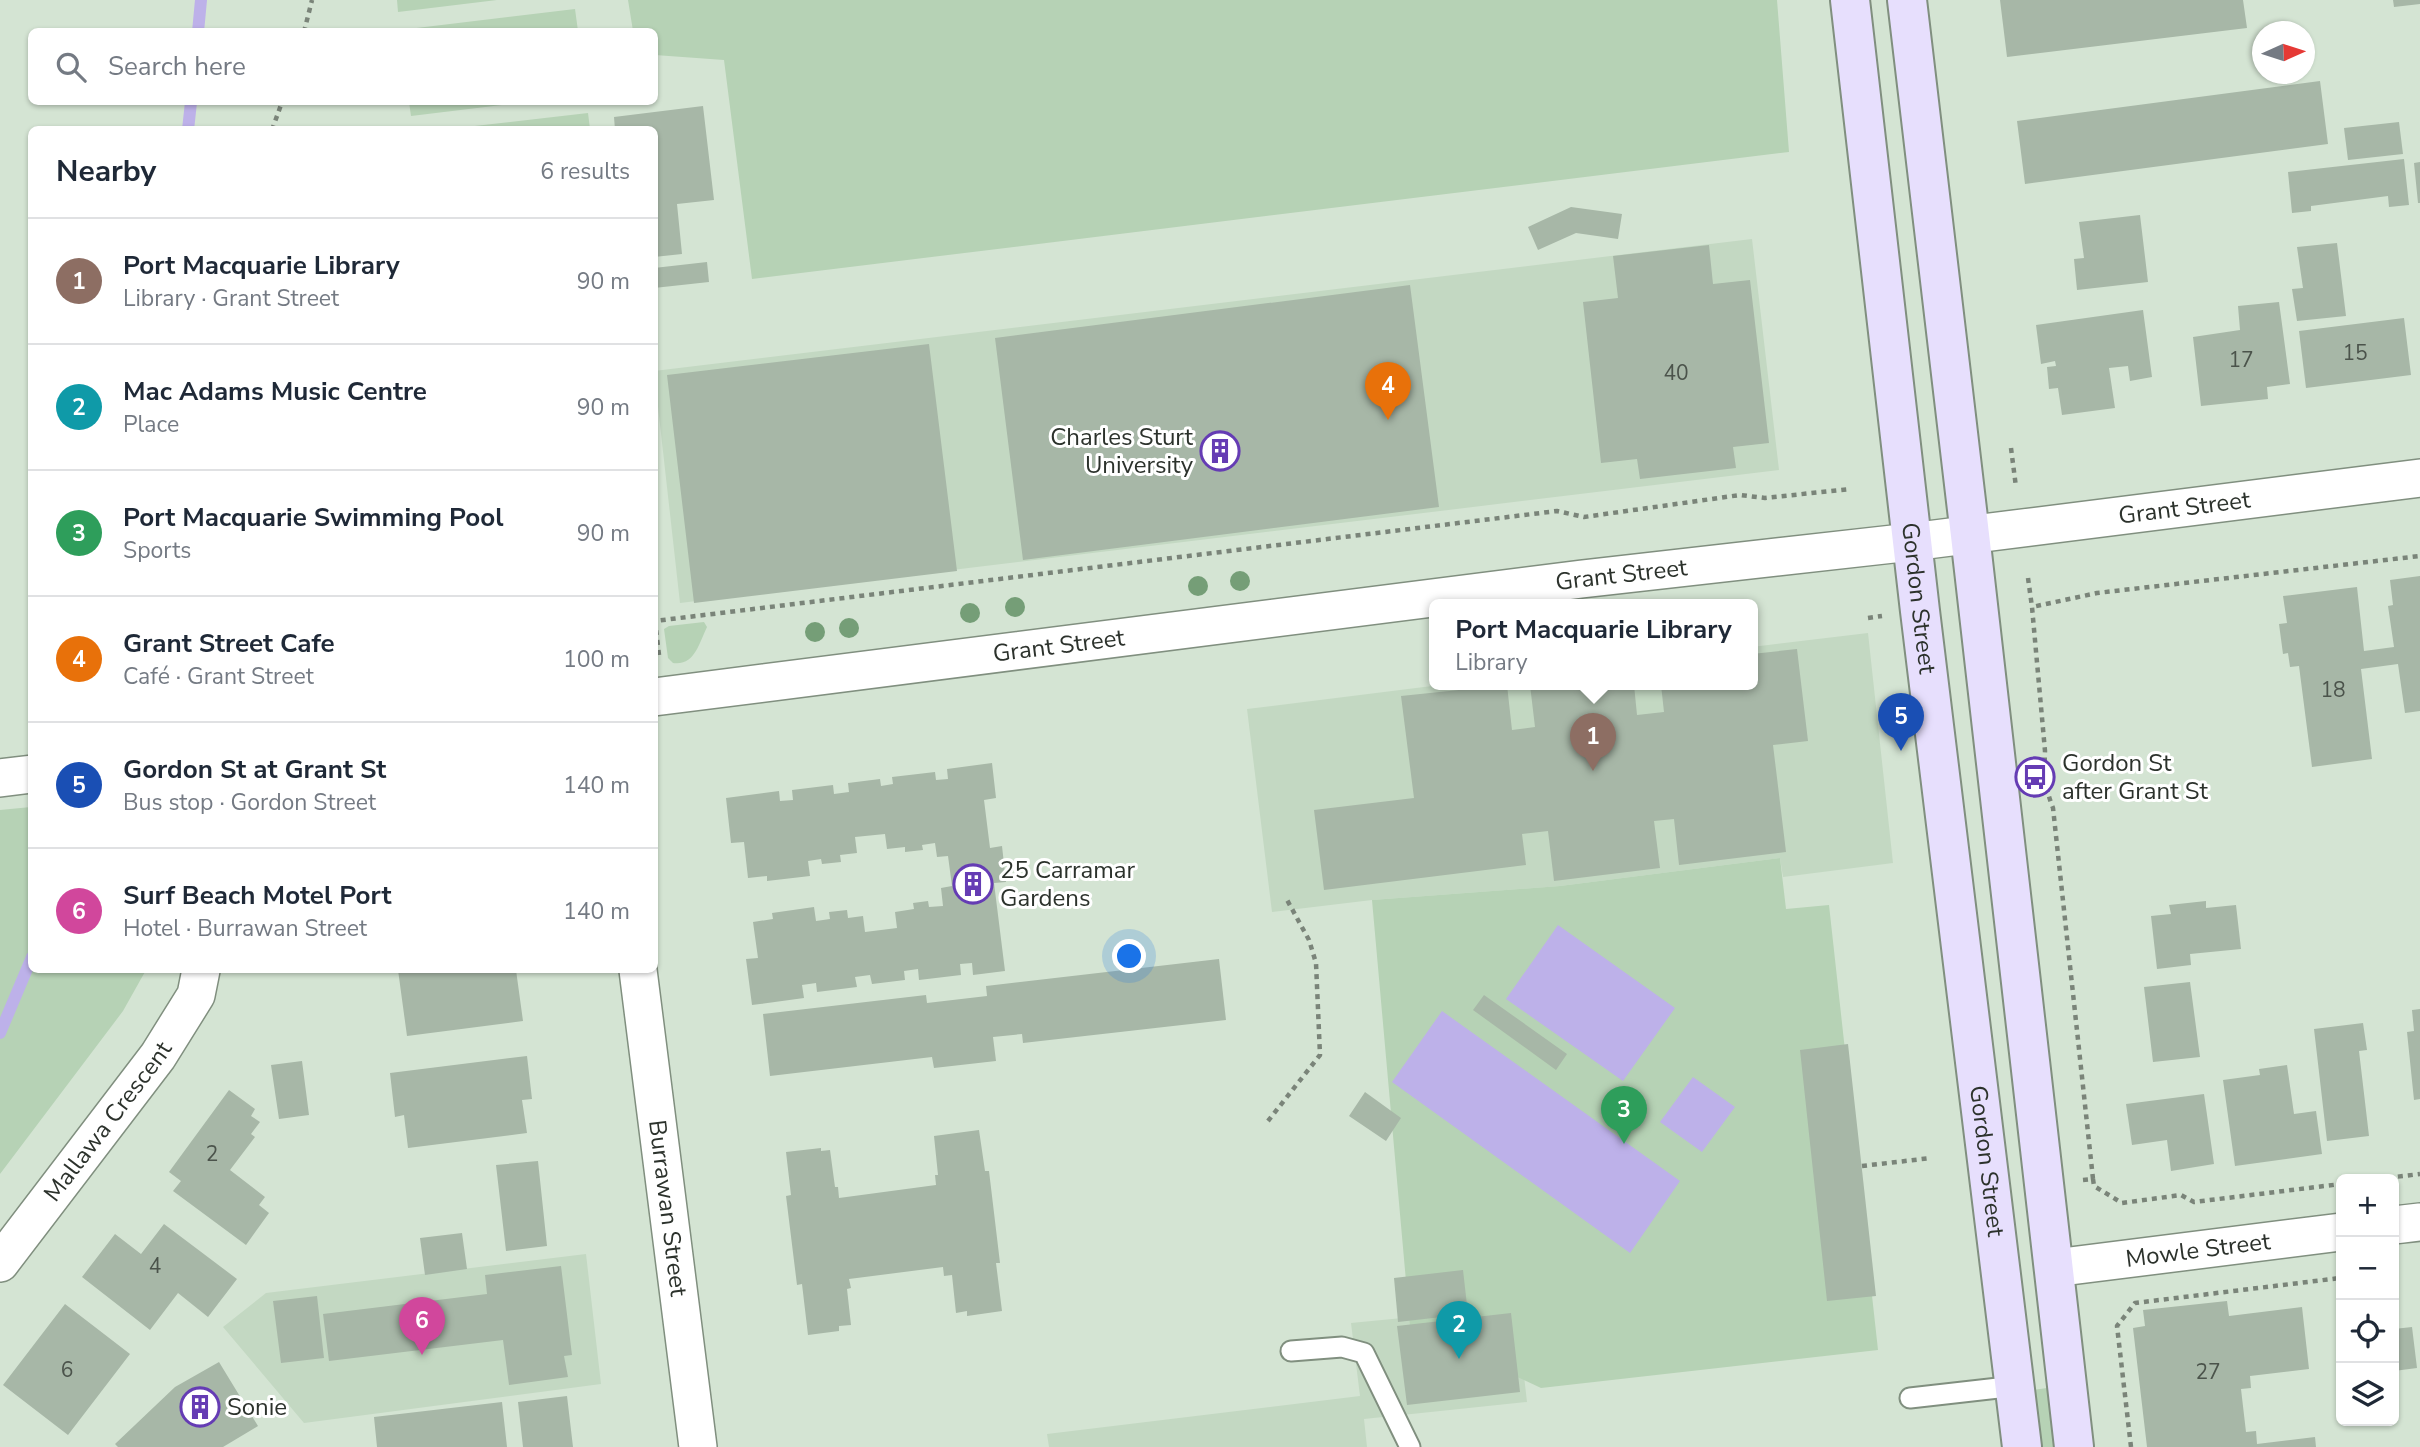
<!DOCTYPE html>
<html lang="en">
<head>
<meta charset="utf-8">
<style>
	:root { --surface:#fff; --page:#f2f2f3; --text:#1f2937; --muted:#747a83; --line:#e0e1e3; --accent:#7c3aed }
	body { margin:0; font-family:"Nunito Sans",sans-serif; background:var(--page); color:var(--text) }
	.controls { position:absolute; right:21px; bottom:21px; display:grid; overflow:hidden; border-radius:10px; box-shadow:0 2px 5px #0004 }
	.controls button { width:63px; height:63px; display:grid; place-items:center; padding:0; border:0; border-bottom:2px solid var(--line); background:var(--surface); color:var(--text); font:35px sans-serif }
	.compass { position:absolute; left:2252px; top:21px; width:63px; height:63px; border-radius:50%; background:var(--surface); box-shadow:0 2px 5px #0004; rotate:87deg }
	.you { position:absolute; left:1130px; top:957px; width:24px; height:24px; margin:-18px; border:5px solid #fff; border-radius:50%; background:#1a73e8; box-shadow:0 0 0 10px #1a73e833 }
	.badge { display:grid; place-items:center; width:46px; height:46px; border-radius:50%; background:var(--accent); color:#fff; font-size:23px; font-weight:700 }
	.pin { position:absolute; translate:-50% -58px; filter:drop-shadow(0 2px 4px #0008) }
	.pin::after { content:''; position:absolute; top:37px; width:24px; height:21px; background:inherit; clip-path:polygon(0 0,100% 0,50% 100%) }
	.popup { position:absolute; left:1429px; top:599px; width:329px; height:91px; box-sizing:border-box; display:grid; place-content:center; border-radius:10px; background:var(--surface); filter:drop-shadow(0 2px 5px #0005); font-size:23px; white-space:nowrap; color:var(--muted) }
	.popup b { font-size:26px; color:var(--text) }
	.popup::after { content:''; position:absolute; left:50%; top:100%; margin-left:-14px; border:14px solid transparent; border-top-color:var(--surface) }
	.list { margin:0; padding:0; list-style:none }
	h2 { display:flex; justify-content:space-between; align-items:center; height:91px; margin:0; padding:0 28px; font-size:30px }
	h2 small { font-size:23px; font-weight:400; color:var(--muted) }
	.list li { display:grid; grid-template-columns:46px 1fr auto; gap:21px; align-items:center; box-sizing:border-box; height:126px; padding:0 28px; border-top:2px solid var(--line) }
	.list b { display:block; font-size:26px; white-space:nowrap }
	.list p { margin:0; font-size:23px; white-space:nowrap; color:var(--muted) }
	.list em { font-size:23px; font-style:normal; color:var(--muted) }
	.icon { flex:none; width:38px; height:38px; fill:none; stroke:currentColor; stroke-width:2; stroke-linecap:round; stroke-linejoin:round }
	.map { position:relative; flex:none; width:2420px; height:1447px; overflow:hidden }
	.search { position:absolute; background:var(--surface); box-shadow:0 2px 5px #0004; left:28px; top:28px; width:630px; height:77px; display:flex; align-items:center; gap:18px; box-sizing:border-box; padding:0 24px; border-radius:10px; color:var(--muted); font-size:26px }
	.panel { position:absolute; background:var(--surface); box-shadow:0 2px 5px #0004; left:28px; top:126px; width:630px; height:847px; border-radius:10px }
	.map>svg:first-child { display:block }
	.built { fill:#c3d8c2 }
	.green { fill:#b6d2b5 }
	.water { fill:#bdb1e9 }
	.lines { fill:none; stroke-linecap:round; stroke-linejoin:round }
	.stream { stroke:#bdb1e9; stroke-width:12 }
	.building { fill:#a7b7a7 }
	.service-casing { stroke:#808f7f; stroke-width:23 }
	.minor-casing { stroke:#808f7f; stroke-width:40 }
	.secondary-casing { stroke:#808f7f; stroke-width:42 }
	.path { stroke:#7a8479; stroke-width:4.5; stroke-dasharray:5 5; stroke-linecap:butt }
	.service { stroke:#fff; stroke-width:19 }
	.minor { stroke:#fff; stroke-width:37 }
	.secondary { stroke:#e7dffd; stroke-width:38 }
	.tree { fill:#759e77 }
	.labels { text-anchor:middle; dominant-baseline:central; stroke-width:6; stroke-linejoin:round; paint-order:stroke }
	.number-label { font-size:21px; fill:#4b534b }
	.poi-label { font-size:24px; fill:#2c322c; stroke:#fff; text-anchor:start }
	.street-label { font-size:24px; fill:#2c322c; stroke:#fff }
</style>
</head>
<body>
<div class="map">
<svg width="2420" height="1447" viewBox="0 0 2420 1447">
	<rect width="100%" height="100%" fill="#d4e4d3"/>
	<path class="built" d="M1752 239 1779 470 680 603 654 371Z
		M1868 633 1893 863 1783 877 1780 858 1560 886 1372 900 1272 912 1247 709 1440 685H1752V647Z
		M586 1254 601 1384 304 1423 223 1327 266 1293Z
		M1516 1307 1527 1402 1364 1419 1367 1447H1049L1047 1434 1360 1396 1351 1323Z"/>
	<path class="green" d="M397 0H497L398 12Z
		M628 0H1777L1789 152 752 279 724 60 655 55 654 32 633 31Z
		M575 9 578 31H401L400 30Z
		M409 102H527L411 116Z
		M588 113 590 129H448Z
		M704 622 707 627C699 643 695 666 673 663L668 658 664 629 669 626Z
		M31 807 32 970H146L123 1011 0 1174V810Z
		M1780 858 1786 909 1829 905 1878 1350 1541 1388 1410 1326 1372 900 1560 886Z
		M2047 1388 2054 1447H2040L2033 1390Z"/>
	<path class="water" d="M1558 925 1675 1008 1623 1081 1506 999Z
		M1442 1011 1680 1181 1630 1253 1392 1082Z
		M1693 1077 1735 1107 1702 1152 1660 1122Z"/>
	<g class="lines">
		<path class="stream" d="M198 32 201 0
			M188 130 191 102
			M0 1033 32 957"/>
	</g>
	<path class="building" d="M2000 0H2243L2247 28 2007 57Z
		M2393 0H2420V4L2394 7Z
		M2320 81 2328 144 2025 184 2017 121Z
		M703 106 714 200 677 204 682 254 654 257V130H615L614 117Z
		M2399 122 2403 154 2348 160 2344 128Z
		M2404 159 2409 205 2389 207 2388 196 2311 206V211L2292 213 2288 172Z
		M2420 162V203H2418L2414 163Z
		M1571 207 1622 214 1618 239 1576 233 1538 250 1528 227Z
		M2140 215 2148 282 2077 290 2074 259 2084 258 2079 222Z
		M2337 243 2346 316 2297 321 2292 289 2303 288 2297 247Z
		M1709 245 1713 284 1750 280 1769 443 1733 447 1736 468 1640 479 1637 459 1601 463 1583 302 1618 298 1613 256Z
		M707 262 709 282 654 288V268Z
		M1410 285 1439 507 1023 560 995 338Z
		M2279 302 2290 384 2267 387 2268 399 2201 406 2193 337 2240 330 2238 306Z
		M2143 310 2152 377 2130 381 2128 366 2109 368 2115 408 2062 415 2058 388 2049 389 2047 367 2056 366 2055 361 2041 364 2036 325Z
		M2404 318 2411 375 2306 388 2299 331Z
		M929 344 957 571 694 603 667 375Z
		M2420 576V711L2405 713 2398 664 2361 669 2372 759 2312 767 2299 666 2290 667 2288 653 2283 654 2279 624 2287 623 2283 596 2357 587 2364 651 2394 647 2388 606 2393 605 2390 580Z
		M1797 649 1808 741 1773 745 1786 852 1679 865 1674 819 1654 821 1660 868 1554 881 1548 831 1522 834 1526 865 1324 890 1314 810 1414 798 1401 696 1507 685 1512 730 1535 727 1530 685H1634L1637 715 1664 712 1661 685H1752V654Z
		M992 763 996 798 984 800 990 848 1002 846 1006 882 994 883 1005 971 973 975 972 963 960 964 961 975 919 980 918 969 904 971 905 980 872 984 870 975 855 977 857 987 817 992 816 983 802 985 804 998 752 1005 746 959 758 958 753 922 773 919 772 913 814 907 816 921 830 919 829 912 847 910 848 918 863 916 865 932 897 928 895 912 914 909 913 903 928 901 929 907 943 906 941 888 952 886 948 856 937 857 935 843 922 845 923 850 905 852V847L887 849 885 834 855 837 857 853 840 855 841 862 822 864 821 859 808 861 810 876 767 881V876L748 878 744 842 731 843 726 798 779 791 780 801 793 800 792 790 833 785 834 794 849 792 848 783 880 779 881 786 893 784 892 777 935 772 936 780 948 779 947 769Z
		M2206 901V908L2236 905 2241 949 2190 954 2191 965 2157 969 2151 916 2171 914 2169 905Z
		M1219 959 1226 1020 1023 1043 1022 1034 993 1037 996 1061 934 1068 932 1057 770 1076 763 1014 926 995 927 1003 987 996 986 986Z
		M398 970H516L523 1021 407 1036Z
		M2190 982 2200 1057 2153 1062 2144 987Z
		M1484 995 1567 1054 1556 1070 1473 1010Z
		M2420 1009V1099L2414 1100 2407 1032 2414 1031 2412 1010Z
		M2363 1023 2367 1050 2359 1051 2369 1136 2327 1141 2314 1029Z
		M1848 1044 1876 1296 1827 1301 1800 1050Z
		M527 1056 532 1099 522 1100 527 1133 408 1148 404 1115 395 1117 390 1073Z
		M302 1061 309 1115 279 1119 271 1065Z
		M2287 1065 2294 1114 2316 1111 2322 1154 2235 1166 2223 1080 2260 1075 2259 1069Z
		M229 1090 255 1109 251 1116 260 1122 251 1134 255 1137 230 1170 265 1197 259 1205 269 1213 246 1245 173 1191 181 1181 169 1172Z
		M1365 1092 1401 1118 1386 1141 1349 1116Z
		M2204 1094 2214 1164 2171 1171 2167 1140 2132 1145 2126 1104Z
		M979 1130 985 1171H989L1000 1263H996L1002 1311 967 1316V1311L956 1313 952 1275 944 1276 943 1267 849 1279 851 1288 847 1289 851 1325 839 1326V1331L808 1335 802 1284 797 1285 786 1196 791 1195 786 1152 821 1148V1151L830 1150 835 1187H838L839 1198 936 1185 935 1175H938L934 1136Z
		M538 1161 547 1246 506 1251 496 1165Z
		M164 1224 237 1279 208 1317 178 1293 150 1330 82 1277 115 1234 141 1254Z
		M462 1233 467 1269 425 1275 420 1238Z
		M561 1266 572 1355 564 1356 568 1377 509 1385 503 1340 329 1361 323 1314 487 1294 485 1275Z
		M1463 1270 1468 1314 1398 1322 1394 1278Z
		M317 1296 324 1358 281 1363 273 1301Z
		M2227 1301 2229 1316 2302 1307 2309 1369 2250 1376 2251 1388 2241 1389 2246 1432 2256 1431 2257 1444 2315 1437 2316 1447H2147L2133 1328 2145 1326 2143 1310Z
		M65 1304 130 1354 68 1435 3 1385Z
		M1511 1313 1520 1392 1407 1405 1397 1326Z
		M2412 1327 2417 1368 2394 1371V1329Z
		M219 1362 258 1426 223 1447H118L115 1444 175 1387Z
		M567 1396 573 1447H523L518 1402Z
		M502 1402 507 1447H377L374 1417Z"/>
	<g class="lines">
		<g class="service-casing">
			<path id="service" d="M1291 1351 1342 1347 1364 1353 1410 1447
				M1910 1398 2016 1386"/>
		</g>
		<g class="minor-casing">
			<g id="minor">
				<path id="s1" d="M654 697 1582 579 1911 542 2420 478"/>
				<path d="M0 778 32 774"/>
				<path id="s2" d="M638 970 698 1447"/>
				<path d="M2394 1225 2420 1222"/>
				<path id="s3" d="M0 1263 158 1056 196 995 201 970"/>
				<path id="s4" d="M2054 1268 2341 1232"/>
			</g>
		</g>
		<g class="secondary-casing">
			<g id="secondary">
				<path id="s5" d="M1850 0 1920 611 2022 1447"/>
				<path d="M1907 0 1970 535 2074 1447"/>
			</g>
		</g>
		<path class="path" d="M304 32 312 0
			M272 130 282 102
			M2011 448 2016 487
			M2028 578 2032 607
			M1868 618 1882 616
			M659 655 655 621 1557 511 1584 517 1740 495 1765 498 1850 489
			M1268 1121 1320 1055 1316 963 1309 940 1286 898
			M1862 1166 1931 1158
			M2093 1179 2053 808C2045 788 2044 773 2045 751L2032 607 2097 593 2420 556
			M2378 1179 2420 1174
			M2083 1180 2093 1179 2094 1186 2122 1203 2181 1195 2194 1202 2341 1184
			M2131 1447 2117 1326 2135 1303 2340 1278"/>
		<use href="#service" class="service"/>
		<use href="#minor" class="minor"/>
		<use href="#secondary" class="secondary"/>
	</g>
	<g class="tree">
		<circle cx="1240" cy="581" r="10"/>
		<circle cx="1198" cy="586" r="10"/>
		<circle cx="1015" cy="607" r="10"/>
		<circle cx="970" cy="613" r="10"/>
		<circle cx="849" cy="628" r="10"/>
		<circle cx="815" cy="632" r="10"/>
	</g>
	<defs>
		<g id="building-ring" transform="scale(2.0125)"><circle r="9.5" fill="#fff" stroke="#653cb4" stroke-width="1.5"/><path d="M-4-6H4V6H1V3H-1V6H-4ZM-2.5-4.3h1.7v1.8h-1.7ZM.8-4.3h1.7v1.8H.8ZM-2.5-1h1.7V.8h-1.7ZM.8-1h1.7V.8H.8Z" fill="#653cb4"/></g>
		<g id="bus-ring" transform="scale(2.0125)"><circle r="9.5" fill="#fff" stroke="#653cb4" stroke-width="1.5"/><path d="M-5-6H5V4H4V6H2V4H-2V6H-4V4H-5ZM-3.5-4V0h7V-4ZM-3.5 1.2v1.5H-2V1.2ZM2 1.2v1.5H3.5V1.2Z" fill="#653cb4"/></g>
	</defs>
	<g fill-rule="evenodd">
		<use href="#building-ring" x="1220" y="451"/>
		<use href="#bus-ring" x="2035" y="777"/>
		<use href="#building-ring" x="973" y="884"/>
		<use href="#building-ring" x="200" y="1407"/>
	</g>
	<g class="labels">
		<g class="number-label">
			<text x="2355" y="353">15</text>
			<text x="2241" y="360">17</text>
			<text x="1676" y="373">40</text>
			<text x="2333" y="690">18</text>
			<text x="212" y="1154">2</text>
			<text x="155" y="1266">4</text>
			<text x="67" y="1370">6</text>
			<text x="2208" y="1372">27</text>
		</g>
		<g class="poi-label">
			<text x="1193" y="437" text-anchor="end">Charles Sturt<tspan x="1193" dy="28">University</tspan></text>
			<text x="2062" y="763">Gordon St<tspan x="2062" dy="28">after Grant St</tspan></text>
			<text x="1000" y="870">25 Carramar<tspan x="1000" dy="28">Gardens</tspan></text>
			<text x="227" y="1407">Sonie</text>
		</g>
		<g class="street-label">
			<text stroke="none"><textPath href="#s1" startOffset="1542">Grant Street</textPath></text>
			<text stroke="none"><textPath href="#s1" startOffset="975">Grant Street</textPath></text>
			<text stroke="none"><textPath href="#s5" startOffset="602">Gordon Street</textPath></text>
			<text stroke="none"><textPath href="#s1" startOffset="408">Grant Street</textPath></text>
			<text stroke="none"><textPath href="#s3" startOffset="178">Mallawa Crescent</textPath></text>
			<text stroke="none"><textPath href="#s5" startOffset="1169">Gordon Street</textPath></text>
			<text stroke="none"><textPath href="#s2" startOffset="240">Burrawan Street</textPath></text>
			<text stroke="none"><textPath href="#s4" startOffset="145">Mowle Street</textPath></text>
		</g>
	</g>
</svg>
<div class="controls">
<button>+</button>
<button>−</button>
<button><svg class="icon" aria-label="locate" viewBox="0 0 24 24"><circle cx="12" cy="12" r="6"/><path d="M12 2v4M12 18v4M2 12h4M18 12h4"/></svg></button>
<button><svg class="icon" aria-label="layers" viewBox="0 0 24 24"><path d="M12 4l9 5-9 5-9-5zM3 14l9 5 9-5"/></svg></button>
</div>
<svg class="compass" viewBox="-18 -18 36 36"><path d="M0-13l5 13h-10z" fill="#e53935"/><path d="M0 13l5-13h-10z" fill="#747a83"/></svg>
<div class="you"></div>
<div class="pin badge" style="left:1593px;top:771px;background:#8d6e63">1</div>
<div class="popup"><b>Port Macquarie Library</b>Library</div>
<div class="pin badge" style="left:1459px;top:1359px;background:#0f9aa8">2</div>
<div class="pin badge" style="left:1624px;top:1144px;background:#2e9e5b">3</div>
<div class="pin badge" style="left:1388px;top:420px;background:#e8710a">4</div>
<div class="pin badge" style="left:1901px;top:751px;background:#1a4fb4">5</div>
<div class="pin badge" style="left:422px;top:1355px;background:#d1479c">6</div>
<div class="search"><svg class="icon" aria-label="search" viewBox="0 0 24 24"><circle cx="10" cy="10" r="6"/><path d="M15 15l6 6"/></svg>Search here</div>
<section class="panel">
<h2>Nearby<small>6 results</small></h2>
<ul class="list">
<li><span class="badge" style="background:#8d6e63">1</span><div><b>Port Macquarie Library</b><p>Library · Grant Street</p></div><em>90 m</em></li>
<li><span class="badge" style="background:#0f9aa8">2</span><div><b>Mac Adams Music Centre</b><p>Place</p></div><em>90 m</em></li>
<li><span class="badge" style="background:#2e9e5b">3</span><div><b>Port Macquarie Swimming Pool</b><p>Sports</p></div><em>90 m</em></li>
<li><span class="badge" style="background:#e8710a">4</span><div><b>Grant Street Cafe</b><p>Café · Grant Street</p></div><em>100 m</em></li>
<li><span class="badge" style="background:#1a4fb4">5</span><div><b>Gordon St at Grant St</b><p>Bus stop · Gordon Street</p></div><em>140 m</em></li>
<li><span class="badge" style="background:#d1479c">6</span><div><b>Surf Beach Motel Port</b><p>Hotel · Burrawan Street</p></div><em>140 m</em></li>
</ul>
</section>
</div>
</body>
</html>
